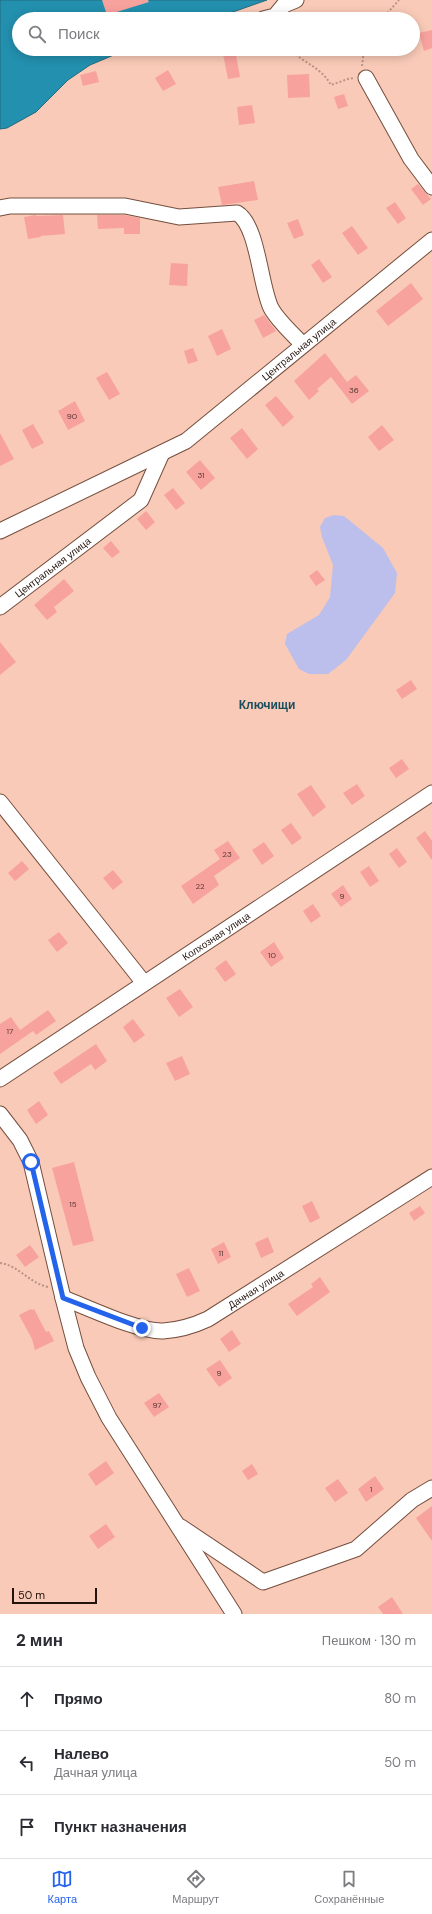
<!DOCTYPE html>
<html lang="ru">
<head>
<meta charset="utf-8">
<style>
	:root { --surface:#fff; --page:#f2f2f3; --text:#2b2b33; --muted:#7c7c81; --line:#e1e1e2; --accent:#2563eb }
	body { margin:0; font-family:"DM Sans",sans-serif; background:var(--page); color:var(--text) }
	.scale { position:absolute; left:12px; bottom:10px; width:85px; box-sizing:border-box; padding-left:4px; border:2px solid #23130d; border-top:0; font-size:11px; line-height:14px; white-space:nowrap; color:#23130d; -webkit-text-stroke:3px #f9cab7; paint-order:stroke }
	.stop { position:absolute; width:12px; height:12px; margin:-9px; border:3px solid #2563eb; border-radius:50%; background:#fff }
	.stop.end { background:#2563eb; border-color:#fff; box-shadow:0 1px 4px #0008 }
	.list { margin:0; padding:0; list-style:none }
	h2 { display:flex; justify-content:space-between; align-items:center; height:52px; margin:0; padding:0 16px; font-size:17px }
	h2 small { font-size:13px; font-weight:400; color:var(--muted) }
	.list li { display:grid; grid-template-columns:26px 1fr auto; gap:12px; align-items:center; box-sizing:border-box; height:64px; padding:0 16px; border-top:1px solid var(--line) }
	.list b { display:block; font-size:15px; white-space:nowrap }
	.list p { margin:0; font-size:13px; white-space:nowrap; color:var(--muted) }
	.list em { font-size:13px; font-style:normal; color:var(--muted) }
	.icon { flex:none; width:22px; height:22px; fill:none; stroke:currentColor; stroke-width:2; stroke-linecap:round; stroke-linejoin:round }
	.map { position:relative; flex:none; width:432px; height:1614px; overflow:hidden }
	.search { position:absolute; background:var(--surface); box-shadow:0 2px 10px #0003; left:12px; right:12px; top:12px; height:44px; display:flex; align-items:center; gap:10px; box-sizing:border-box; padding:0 14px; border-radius:22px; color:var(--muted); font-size:15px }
	.sheet { height:244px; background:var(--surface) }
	nav { display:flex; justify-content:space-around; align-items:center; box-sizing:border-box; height:56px; border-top:1px solid var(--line); background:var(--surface); font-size:11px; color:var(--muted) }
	nav a { display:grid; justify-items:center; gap:2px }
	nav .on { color:var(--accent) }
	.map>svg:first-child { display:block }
	.green { fill:#bcbfec }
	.water { fill:#2390af; stroke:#236a7e }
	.building { fill:#f8a29e }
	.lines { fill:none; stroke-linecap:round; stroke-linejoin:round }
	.minor-casing { stroke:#754e3e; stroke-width:17 }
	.path { stroke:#b99384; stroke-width:2; stroke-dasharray:2 2; stroke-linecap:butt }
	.minor { stroke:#fff; stroke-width:15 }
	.route { stroke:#2563eb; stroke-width:5 }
	.labels { text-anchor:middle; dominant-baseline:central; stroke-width:4; stroke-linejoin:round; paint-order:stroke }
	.number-label { font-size:8px; fill:#583731 }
	.street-label { font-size:10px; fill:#23130d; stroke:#f9cab7 }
	.quarter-label { font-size:12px; font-weight:bold; fill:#1a4e5e; stroke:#f9cab7 }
</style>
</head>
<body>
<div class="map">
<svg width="432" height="1614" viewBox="0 0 432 1614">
	<rect width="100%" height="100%" fill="#f9cab7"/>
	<path class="green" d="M334 515 344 516 383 548 397 573 395 593 346 660 328 674H309L299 669 285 644 287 634 319 615 330 597 333 565 322 537 320 527 325 518Z"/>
	<path class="water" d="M0 0H267L213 19H19V49H128L90 65 68 80 36 112 7 128 0 129Z"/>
	<path class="building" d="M102 0H148L149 2 107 15Z
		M432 30V48L424 51 419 33Z
		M222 49H235L240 77 228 79Z
		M168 70 176 84 163 91 155 78Z
		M96 71 99 82 83 86 80 75Z
		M309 74 310 97 288 98 287 75Z
		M344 94 348 106 338 109 334 97Z
		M252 105 255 123 239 125 237 107Z
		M254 181 258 200 222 205 218 187Z
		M418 184 431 199 423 205 411 189Z
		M395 202 406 218 398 224 386 208Z
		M35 215 37 216 63 215 65 234 40 236 41 237 28 239 24 217Z
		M97 215H124L140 218V234H124V228L98 229Z
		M298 219 304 235 294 239 287 223Z
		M352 226 368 248 358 255 342 233Z
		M319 259 332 277 323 283 311 265Z
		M171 263 188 264 187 286 169 285Z
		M411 283 423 299 388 326 376 311Z
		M264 315 276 331 263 338 254 320Z
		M222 329 231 349 217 356 208 336Z
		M193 348 198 361 188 364 184 351Z
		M325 353 347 382 356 375 369 391 352 404 331 377 317 389 319 391 309 400 294 381Z
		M107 372 120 394 109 400 96 378Z
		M276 396 294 417 283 427 265 405Z
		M75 401 85 421 68 430 58 411Z
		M33 424 44 443 32 449 22 430Z
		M382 425 394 440 379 451 368 437Z
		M242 428 258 449 247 459 230 438Z
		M0 433 14 459 0 466Z
		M200 460 215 478 201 490 186 472Z
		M173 488 185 503 176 510 164 495Z
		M146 511 155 522 146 530 137 519Z
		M111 541 120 552 112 558 103 548Z
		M317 570 325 580 316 586 309 576Z
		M64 579 74 591 54 607 57 612 47 620 34 605Z
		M0 642 16 662 0 675Z
		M411 680 417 689 402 699 396 690Z
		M402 759 409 769 396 778 389 768Z
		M357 784 365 796 352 805 343 793Z
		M311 785 326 807 313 817 297 794Z
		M291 823 302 838 292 845 281 830Z
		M425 831 432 841V860L416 838Z
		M228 841 240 858 214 876 219 885 193 904 181 886 220 859 214 850Z
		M264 842 274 856 262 865 252 850Z
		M397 848 407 862 399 868 389 854Z
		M22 861 29 869 15 881 8 873Z
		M369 866 379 881 370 887 360 872Z
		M113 870 123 882 113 890 103 878Z
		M343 885 352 899 341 907 331 894Z
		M313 904 321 916 311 923 303 911Z
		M59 932 68 943 57 952 48 940Z
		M274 942 284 958 271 967 260 952Z
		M226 960 236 974 225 982 215 968Z
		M180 989 193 1007 179 1017 166 998Z
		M48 1010 56 1021 36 1035 33 1031 0 1054V1024L11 1017 20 1030Z
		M133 1019 145 1035 134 1043 123 1027Z
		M96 1044 107 1061 95 1070 91 1064 61 1084 53 1073Z
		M182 1056 190 1074 175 1081 166 1063Z
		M39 1101 48 1115 36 1124 27 1110Z
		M74 1162 94 1241 73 1246 52 1168Z
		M312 1201 320 1218 310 1223 302 1206Z
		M420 1206 425 1213 414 1221 409 1213Z
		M268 1237 274 1252 261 1258 255 1243Z
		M224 1242 231 1257 218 1264 211 1249Z
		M30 1245 39 1257 25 1267 16 1255Z
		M189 1268 200 1291 187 1297 176 1274Z
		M320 1277 330 1292 297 1316 288 1304 313 1287 311 1284Z
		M31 1309 32 1310 34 1309 46 1332 49 1331 54 1341 35 1350 32 1339 19 1315Z
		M232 1330 241 1344 229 1352 220 1339Z
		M220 1360 232 1378 219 1387 206 1369Z
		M159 1393 169 1407 154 1417 144 1403Z
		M106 1461 114 1473 96 1486 88 1474Z
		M252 1464 258 1474 248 1480 242 1471Z
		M375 1476 384 1489 366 1502 358 1489Z
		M338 1479 348 1493 335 1502 325 1488Z
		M432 1506V1541L416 1518Z
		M106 1524 115 1537 98 1549 89 1536Z
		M392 1597 403 1614H383L378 1607Z"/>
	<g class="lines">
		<g class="minor-casing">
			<g id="minor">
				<path d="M263 19 275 16 284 5 296 0"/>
				<path d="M366 78 411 159 432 187"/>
				<path d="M0 208 10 206H125L179 217 237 213C258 225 260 286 271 308 278 321 293 334 303 345"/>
				<path id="s1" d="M0 531 186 441 432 240"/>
				<path id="s2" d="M0 607 141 500 162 453"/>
				<path d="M0 802 144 983"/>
				<path id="s3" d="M0 1079 432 793"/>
				<path d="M0 1114 20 1140 31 1162 63 1298 76 1348 88 1377 109 1418 234 1614"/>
				<path id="s4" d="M63 1298C87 1307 139 1332 163 1331 179 1330 193 1326 208 1319L432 1177"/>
				<path d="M181 1527 263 1582 356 1549 412 1500 432 1488"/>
			</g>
		</g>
		<path class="path" d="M382 19 399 0
			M290 49C304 64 320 66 331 85L348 79 354 78
			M362 66 364 49
			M0 1263C18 1265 29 1283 48 1287"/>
		<use href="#minor" class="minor"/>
	</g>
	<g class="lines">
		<path class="route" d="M31 1162 63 1298 142 1328"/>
	</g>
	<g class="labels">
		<g class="number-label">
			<text x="354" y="390">36</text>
			<text x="72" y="416">90</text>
			<text x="201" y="475">31</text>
			<text x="227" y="854">23</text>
			<text x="200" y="886">22</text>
			<text x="342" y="896">9</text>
			<text x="272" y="955">10</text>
			<text x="10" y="1031">17</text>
			<text x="73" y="1204">15</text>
			<text x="221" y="1253">11</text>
			<text x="219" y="1373">9</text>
			<text x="157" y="1405">97</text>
			<text x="371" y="1489">1</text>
		</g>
		<g class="street-label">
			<text stroke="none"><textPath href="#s1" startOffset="352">Центральная улица</textPath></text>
			<text stroke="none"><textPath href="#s2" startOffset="66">Центральная улица</textPath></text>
			<text stroke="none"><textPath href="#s3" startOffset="259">Колхозная улица</textPath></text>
			<text stroke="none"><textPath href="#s4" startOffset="209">Дачная улица</textPath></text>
		</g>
		<g class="quarter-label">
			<text x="267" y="705">Ключищи</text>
		</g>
	</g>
</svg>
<div class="scale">50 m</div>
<div class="stop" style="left:31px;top:1162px"></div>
<div class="stop end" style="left:142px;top:1328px"></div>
<div class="search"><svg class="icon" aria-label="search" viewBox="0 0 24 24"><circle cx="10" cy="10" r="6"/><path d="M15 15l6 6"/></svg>Поиск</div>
</div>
<section class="sheet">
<h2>2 мин<small>Пешком · 130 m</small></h2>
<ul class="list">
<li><svg class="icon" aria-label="ahead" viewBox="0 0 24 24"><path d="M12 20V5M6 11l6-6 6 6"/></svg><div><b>Прямо</b></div><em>80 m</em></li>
<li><svg class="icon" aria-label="left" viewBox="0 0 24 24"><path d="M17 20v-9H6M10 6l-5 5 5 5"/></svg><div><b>Налево</b><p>Дачная улица</p></div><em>50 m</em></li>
<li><svg class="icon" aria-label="arrive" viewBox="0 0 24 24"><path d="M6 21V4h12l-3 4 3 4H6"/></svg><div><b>Пункт назначения</b></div></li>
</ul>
</section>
<nav>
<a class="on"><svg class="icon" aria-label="map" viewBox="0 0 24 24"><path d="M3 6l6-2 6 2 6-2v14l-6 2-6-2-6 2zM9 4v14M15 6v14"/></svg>Карта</a>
<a><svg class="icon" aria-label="directions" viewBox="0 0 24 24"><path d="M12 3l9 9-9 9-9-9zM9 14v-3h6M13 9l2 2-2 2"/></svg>Маршрут</a>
<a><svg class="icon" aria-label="saved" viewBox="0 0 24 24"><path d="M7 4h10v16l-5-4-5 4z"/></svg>Сохранённые</a>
</nav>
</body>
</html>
